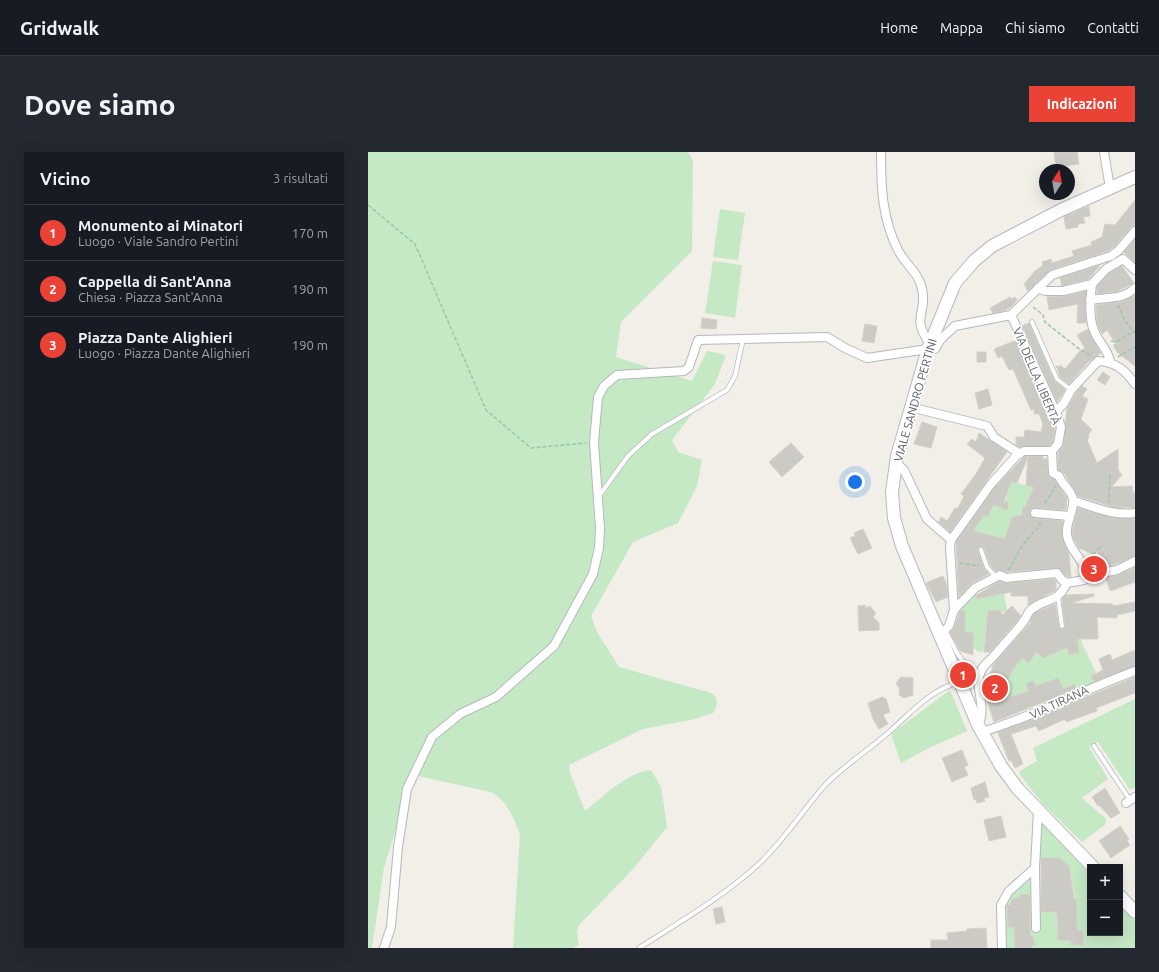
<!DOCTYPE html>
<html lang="it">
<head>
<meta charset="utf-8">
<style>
	:root { --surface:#171b24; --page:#242831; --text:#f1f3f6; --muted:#9ea1a6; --line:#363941; --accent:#ea4335 }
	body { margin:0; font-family:Ubuntu,sans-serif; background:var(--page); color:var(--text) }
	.controls { position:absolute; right:12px; bottom:12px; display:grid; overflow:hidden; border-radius:0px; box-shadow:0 4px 16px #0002 }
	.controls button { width:36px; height:36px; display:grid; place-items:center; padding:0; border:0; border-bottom:1px solid var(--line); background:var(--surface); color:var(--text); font:20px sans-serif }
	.compass { position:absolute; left:671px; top:12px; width:36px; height:36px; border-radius:50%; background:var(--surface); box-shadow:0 4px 16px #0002; rotate:11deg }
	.you { position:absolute; left:487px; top:330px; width:14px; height:14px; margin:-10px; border:3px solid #fff; border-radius:50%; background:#1a73e8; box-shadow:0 0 0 6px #1a73e833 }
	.badge { display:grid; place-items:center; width:26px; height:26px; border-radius:50%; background:var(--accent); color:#fff; font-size:13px; font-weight:700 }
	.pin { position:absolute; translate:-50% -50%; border:2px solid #fff; box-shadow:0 1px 4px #0006 }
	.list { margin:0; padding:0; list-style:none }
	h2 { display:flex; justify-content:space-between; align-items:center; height:52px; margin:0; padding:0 16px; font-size:17px }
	h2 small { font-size:13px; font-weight:400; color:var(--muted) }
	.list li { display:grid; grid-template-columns:26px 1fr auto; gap:12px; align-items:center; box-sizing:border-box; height:56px; padding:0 16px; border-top:1px solid var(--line) }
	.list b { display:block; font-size:15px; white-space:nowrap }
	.list p { margin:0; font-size:13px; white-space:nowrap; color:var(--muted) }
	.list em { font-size:13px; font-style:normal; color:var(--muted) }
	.map { position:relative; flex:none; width:767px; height:796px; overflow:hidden; border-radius:0px }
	header { display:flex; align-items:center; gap:24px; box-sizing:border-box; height:56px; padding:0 20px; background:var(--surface); border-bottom:1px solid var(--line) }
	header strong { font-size:19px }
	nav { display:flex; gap:22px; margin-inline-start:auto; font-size:14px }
	.intro { display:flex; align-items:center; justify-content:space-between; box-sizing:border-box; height:96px; padding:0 24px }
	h1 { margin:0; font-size:28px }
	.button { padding:10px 18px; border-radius:0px; background:var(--accent); color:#fff; font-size:14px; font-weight:700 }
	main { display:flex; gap:24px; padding:0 24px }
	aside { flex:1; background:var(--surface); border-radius:0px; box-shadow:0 4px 16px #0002 }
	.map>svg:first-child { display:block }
	.green { fill:#c5e8c5; fill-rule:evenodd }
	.building { fill:#cccac5; stroke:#d6d1c6; fill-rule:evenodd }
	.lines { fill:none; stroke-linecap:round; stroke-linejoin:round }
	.lane-casing { stroke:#b5b8bc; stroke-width:5.5 }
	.street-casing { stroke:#b5b8bc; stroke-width:10 }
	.secondary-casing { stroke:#b6babf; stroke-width:14 }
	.path { stroke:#9cc7a9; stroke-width:1.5; stroke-dasharray:4 2; stroke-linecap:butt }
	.lane { stroke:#fff; stroke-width:4 }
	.street { stroke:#fff; stroke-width:8 }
	.secondary { stroke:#fff; stroke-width:12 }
	.labels { text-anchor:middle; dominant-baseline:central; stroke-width:3.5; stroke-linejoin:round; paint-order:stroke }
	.street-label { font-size:12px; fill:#5f6368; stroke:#fff }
</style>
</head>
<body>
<header>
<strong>Gridwalk</strong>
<nav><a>Home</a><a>Mappa</a><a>Chi siamo</a><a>Contatti</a></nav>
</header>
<div class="intro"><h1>Dove siamo</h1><a class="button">Indicazioni</a></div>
<main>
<aside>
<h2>Vicino<small>3 risultati</small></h2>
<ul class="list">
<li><span class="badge">1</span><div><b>Monumento ai Minatori</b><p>Luogo · Viale Sandro Pertini</p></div><em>170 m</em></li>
<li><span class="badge">2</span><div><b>Cappella di Sant'Anna</b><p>Chiesa · Piazza Sant'Anna</p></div><em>190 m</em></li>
<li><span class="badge">3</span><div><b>Piazza Dante Alighieri</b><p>Luogo · Piazza Dante Alighieri</p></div><em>190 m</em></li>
</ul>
</aside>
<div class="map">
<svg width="767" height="796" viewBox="0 0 767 796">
	<rect width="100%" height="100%" fill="#f1efe8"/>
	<path class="green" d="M0 0H320L325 9 324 99 253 170 248 205 324 229 339 199 358 203 347 232 304 288 310 300 334 308 329 334 310 371 265 390 223 464 229 480 251 515 343 541C351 546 350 554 345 561L327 567 275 577 201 613 202 621 217 659C236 644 258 621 283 618L293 635 299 675 265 717 211 773 209 779 211 793 205 796H145L152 683C146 666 139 648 123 640L45 623 16 715 4 796H0Z
		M352 57 377 61 370 108 345 105Z
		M345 109 374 113 367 166 337 161Z
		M643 330 666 335 657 355H655L654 363 650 364 649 372 642 371 638 386 645 389 605 383 606 377 616 363 619 365 627 353 639 358 641 351 637 349 639 345 634 341 641 334Z
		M636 442 639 459 633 460 632 458 620 459 615 500 608 499V497L595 493 597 459H590L606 444Z
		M712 478 714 491 728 521 723 524 726 531 709 538 706 532 695 537 689 526 682 529 690 547 682 550 674 532 668 534 665 529 658 532 662 542 651 546 650 542 631 551V548L627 547 639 499 635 498 638 496C645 501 645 507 650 511L654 506 661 511 668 500 676 506 699 494 701 503 710 501 709 486Z
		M582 538 599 579 561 596 533 611 523 582Z
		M767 547V635L762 638 730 590 721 595 740 627 714 646 738 667 737 673 714 690 675 652 652 623V619L669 609 665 596Z
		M672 669 722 722V781H752V753L767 769V796H664L666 794 665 784H661V778L647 779 646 796H637V757L645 740 668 717ZM671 706H691L701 715V721L681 722V730H679L680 738 679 760H671L669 713H671ZM703 723 709 759H688L682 726ZM661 742V774L640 775 639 753H642L645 746H651L652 743ZM690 768H709V779H715V793H703V789L690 788Z"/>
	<path class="building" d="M686 0H709L711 12 688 15Z
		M767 48V74L763 75 746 95 740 99 682 118 660 139 656 132 667 119 675 113 674 110 683 107 684 111 706 104 704 99 724 93 723 90 734 85 737 72 747 73Z
		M721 54 722 64 715 65 717 71 710 72V75L698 77 696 65Z
		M767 87V111L756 100Z
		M732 113 721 127 694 134 692 126Z
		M754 114 766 131 750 139 729 142V134L741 121Z
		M718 139V171H709L710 152 681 158 679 145 696 144Z
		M767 143V214L749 200 745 193 748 192 739 178 734 182 729 171 728 153 753 150Z
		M642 145 643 147 647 145 649 148 644 154 638 158 625 161 622 156Z
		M334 166 349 168 348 177 333 176Z
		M661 171 686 228 697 238 689 250 654 174Z
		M497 172 509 174 506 191 494 189Z
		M720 177 733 201 720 210 701 232 692 225 688 213 690 215 692 213 697 217 711 200 717 196 709 183Z
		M649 188 687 275 685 290 681 294 652 295 648 293V285H656L657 278 673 280 675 272 671 262H666V257L663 258 645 217 641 218 634 204 630 206 626 197Z
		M609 200H618V210H609Z
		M735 220 742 225 737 233 729 228Z
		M714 234 719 237 714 244 720 247 713 267 724 278 720 283 721 285 719 288 729 311 750 297V318L754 323 743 335 764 334 765 341H767V356L745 355 710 344 696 321 690 318V301L695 293 699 256 708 241Z
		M620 237 624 253 611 257 607 241Z
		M554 270 569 275 563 296 546 292Z
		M611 281 639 300 582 380 571 370 573 365 579 369 587 356H590L596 344 593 342 608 322 617 306 599 292 604 287 608 290Z
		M423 291 436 305 414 325 401 310Z
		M657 304H675V307H679L680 324 687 328 699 346 698 358 667 356 663 358 662 361 666 366 695 369 694 384 701 402 703 425 698 424 693 418 689 416 639 420 632 418 627 419 622 413 616 396 612 395 610 399 616 416 621 422 604 431 591 445 588 390 627 335ZM660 305 658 333 666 335 657 355H655L654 363 644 365 637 387 605 379 616 363 619 365 626 353 639 358 641 351 636 349 643 330 649 331Z
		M710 356 742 365 767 367V404L742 414 727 398 725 402 711 396 705 386 704 379Z
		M495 377 504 396 490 402 482 386 487 384 486 381Z
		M767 415V430L742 439 738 426 751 423Z
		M575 424 579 434 580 445 568 450 558 431Z
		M686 427 688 430V438L660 453V444H643V440L608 447 607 444 632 429 639 431Z
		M726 442V444L703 451 745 452V454L767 450V459L749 463V466L729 465 730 487H709L711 501 701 503 699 495 676 506 668 500 661 511 654 506 650 511 649 510 628 550 661 539 658 532 665 529 668 534 690 526 695 537 706 532 708 537 626 570 619 549 620 541 625 531 619 528 625 516 623 515 625 513 661 472 663 473 662 469 667 461 687 452 691 475 695 477 697 474 694 447 698 443Z
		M497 453 498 456 502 454 508 462 505 465 511 471V478L491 479 490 454Z
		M644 454 653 464 622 500H616L620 459 632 458 634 463Z
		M592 459H597V481L605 480V503L592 499 582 481 586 476Z
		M767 498V514L726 530 723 524 735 518 731 507 742 502 744 508Z
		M533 525 545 526V543L536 546 531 543 532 537 528 531Z
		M767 525V541L728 556 729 559 698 570 697 567 671 579 668 574 643 582 655 612 647 616 643 608 641 609 630 581Z
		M514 545 518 547 522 560 515 563 520 572 511 577 505 567 500 551Z
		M594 598 600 613 596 615 600 623 584 630 574 606Z
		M617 630 621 645 616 646 617 649 609 651 608 647 606 648 603 636Z
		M737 636 752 661 743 666 731 653 730 654 724 645Z
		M633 664 638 685 621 689 616 668Z
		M752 674 761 687 759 689 762 693 743 706 731 689Z
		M673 706H691L701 714 706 747H708L709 779H715V793H703V789L690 788 689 760H673Z
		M662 742V784H665L667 794H664V796H647L646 775H640L639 753H642L645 746H651V743Z
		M354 755 357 770 348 772 345 757Z
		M618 776 619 796H563V788H580L579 781 599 779V777Z"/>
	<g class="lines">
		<g class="lane-casing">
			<path id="lane" d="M664 170 689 227 703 238
				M231 344 260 304 284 282 359 238 367 224 375 187
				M613 398 619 415 628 425
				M690 445 694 474
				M577 478 589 501 603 520 612 519
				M726 594 762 648
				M271 796C312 770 356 744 392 711 417 687 435 658 458 632 477 613 501 598 521 580 544 560 561 539 591 530"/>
		</g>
		<g class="street-casing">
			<path id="street" d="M513 0C513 35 514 67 530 98 537 112 551 121 554 137 560 162 542 164 562 192
				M736 0 742 36
				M724 132C722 149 720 170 729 185 734 193 740 199 742 209
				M670 136 677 139H695L724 132 738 117 755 107 767 118
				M722 148C738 145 755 148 767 136
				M643 163 688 260 693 275 690 292 684 299 685 321 691 324C694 333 703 337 705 347 707 358 697 371 699 383 701 396 710 402 715 413 717 416 718 421 719 424
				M542 255 619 274 626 285 652 302
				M688 260 696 251 703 238 730 209C748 210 757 218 767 232
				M528 311 536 318 559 367 583 388
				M706 349C727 355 745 364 767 361
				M667 361 701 364
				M586 458 607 436 632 423 638 426 689 421 694 428 699 431
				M572 483 581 474 586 458 582 395 583 388 623 332 650 302 656 299H684
				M610 573C620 554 605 535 613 519 615 513 621 509 625 505 635 493 646 482 655 470 659 466 659 460 664 457 679 445 689 452 699 431L716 428 719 424 749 418 767 409
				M614 580C667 564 715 538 767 519
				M758 651 767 645
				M667 716 668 776
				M16 796 23 775 30 695 39 637 64 585 92 562 128 545 186 494 225 422 231 396 232 376 226 290 230 245 236 234 249 223 316 219 321 215 330 188 459 185 477 196 499 206 560 197H567L573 187 587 174 643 163 684 123 743 104 750 99 767 79
				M634 796 633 753 641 739 667 716 670 658"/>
		</g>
		<g class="secondary-casing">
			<path id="secondary" d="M725 715 650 637 633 614 610 573 534 394 526 366 524 340 529 304 560 197 587 131 606 109 624 94 693 58 767 25
				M752 744 767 760"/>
		</g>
		<path class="path" d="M0 53 47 92 118 258 163 296 218 291
			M750 153 757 169 767 181
			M665 155 675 163 677 170 710 196 723 204
			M743 189 748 190 765 180
			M750 205 767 195
			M677 351 688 334
			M741 351 742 323
			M721 407 733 394
			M592 411 611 414
			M640 418C646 410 649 402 654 394 660 385 670 379 673 369"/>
		<use href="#lane" class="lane"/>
		<use href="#street" class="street"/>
		<use href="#secondary" class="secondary"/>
	</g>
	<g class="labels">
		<g class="street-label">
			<text transform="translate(669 224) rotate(67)">VIA DELLA LIBERTÀ</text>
			<text transform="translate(547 248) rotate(-74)">VIALE SANDRO PERTINI</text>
			<text transform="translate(691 550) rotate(-25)">VIA TIRANA</text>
		</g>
	</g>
</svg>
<div class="controls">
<button>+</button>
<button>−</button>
</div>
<svg class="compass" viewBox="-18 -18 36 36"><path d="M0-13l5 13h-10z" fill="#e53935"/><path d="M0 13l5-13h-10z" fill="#9ea1a6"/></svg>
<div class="you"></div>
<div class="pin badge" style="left:595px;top:523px">1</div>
<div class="pin badge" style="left:627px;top:536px">2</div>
<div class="pin badge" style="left:726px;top:417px">3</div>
</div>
</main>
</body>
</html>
